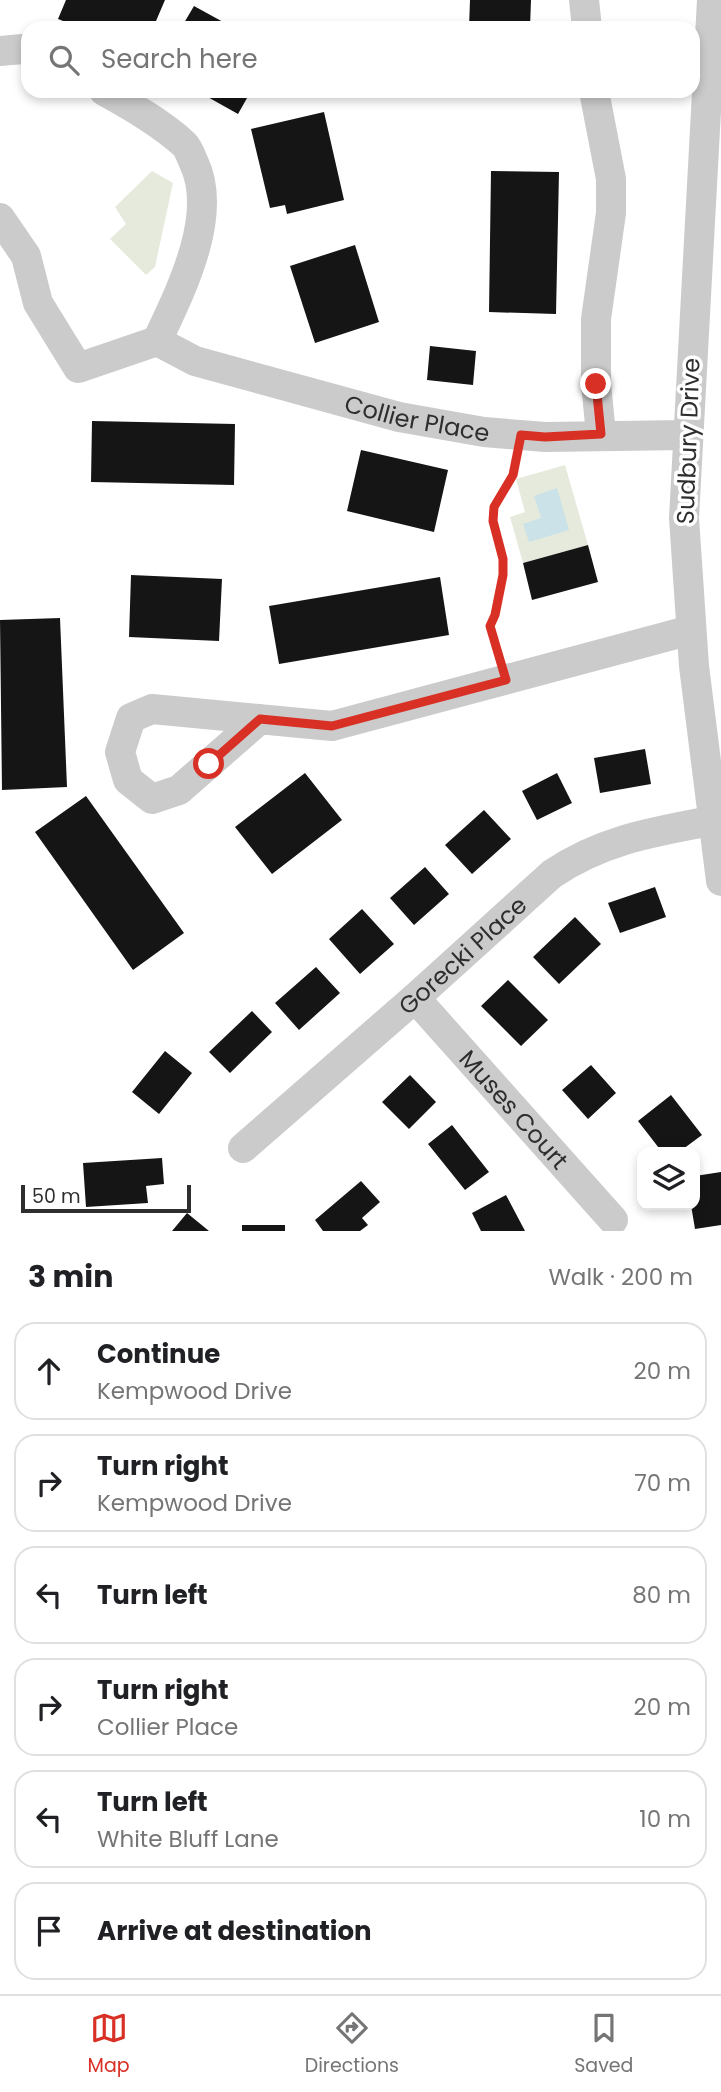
<!DOCTYPE html>
<html lang="en">
<head>
<meta charset="utf-8">
<style>
	:root { --surface:#fff; --page:#f6f6f6; --text:#202124; --muted:#757577; --line:#e0e0e0; --accent:#d93025 }
	body { margin:0; font-family:Poppins,sans-serif; background:var(--page); color:var(--text) }
	.controls { position:absolute; right:21px; bottom:21px; display:grid; overflow:hidden; border-radius:14px; box-shadow:0 4px 10px #0003 }
	.controls button { width:63px; height:63px; display:grid; place-items:center; padding:0; border:0; border-bottom:2px solid var(--line); background:var(--surface); color:var(--text); font:35px sans-serif }
	.scale { position:absolute; left:21px; bottom:18px; width:170px; box-sizing:border-box; padding-left:7px; border:4px solid #2e2e2e; border-top:0; font-size:19px; line-height:24px; white-space:nowrap; color:#2e2e2e; -webkit-text-stroke:5px #fff; paint-order:stroke }
	.stop { position:absolute; width:21px; height:21px; margin:-16px; border:5px solid #d93025; border-radius:50%; background:#fff }
	.stop.end { background:#d93025; border-color:#fff; box-shadow:0 2px 7px #0008 }
	.list { margin:0; padding:0; list-style:none }
	h2 { display:flex; justify-content:space-between; align-items:center; height:91px; margin:0; padding:0 28px; font-size:30px }
	h2 small { font-size:23px; font-weight:400; color:var(--muted) }
	.list li { display:grid; grid-template-columns:46px 1fr auto; gap:21px; align-items:center; box-sizing:border-box; height:98px; margin:0 14px 14px; padding:0 14px; border:2px solid var(--line); border-radius:21px }
	.list b { display:block; font-size:26px; white-space:nowrap }
	.list p { margin:0; font-size:23px; white-space:nowrap; color:var(--muted) }
	.list em { font-size:23px; font-style:normal; color:var(--muted) }
	.icon { flex:none; width:38px; height:38px; fill:none; stroke:currentColor; stroke-width:2; stroke-linecap:round; stroke-linejoin:round }
	.map { position:relative; flex:none; width:721px; height:1231px; overflow:hidden }
	.search { position:absolute; background:var(--surface); box-shadow:0 4px 10px #0003; left:21px; right:21px; top:21px; height:77px; display:flex; align-items:center; gap:18px; box-sizing:border-box; padding:0 24px; border-radius:21px; color:var(--muted); font-size:26px }
	.sheet { height:763px; background:var(--surface) }
	nav { display:flex; justify-content:space-around; align-items:center; box-sizing:border-box; height:98px; border-top:2px solid var(--line); background:var(--surface); font-size:19px; color:var(--muted) }
	nav a { display:grid; justify-items:center; gap:4px }
	nav .on { color:var(--accent) }
	.map>svg:first-child { display:block }
	.green { fill:#e6eadd }
	.water { fill:#cae2e8 }
	.building { fill:#151515 }
	.lines { fill:none; stroke-linecap:round; stroke-linejoin:round }
	.path { stroke:#cbcbcb; stroke-width:4.5; stroke-dasharray:3.5 3.5; stroke-linecap:butt }
	.minor { stroke:#cbcbcb; stroke-width:30 }
	.route { stroke:#d93025; stroke-width:9 }
	.labels { text-anchor:middle; dominant-baseline:central; stroke-width:7; stroke-linejoin:round; paint-order:stroke }
	.street-label { font-size:24px; fill:#2e2e2e; stroke:#fff }
</style>
</head>
<body>
<div class="map">
<svg width="721" height="1231" viewBox="0 0 721 1231">
	<rect width="100%" height="100%" fill="#fff"/>
	<path class="green" d="M152 171 173 183 155 267 146 275 110 239 126 224 115 207Z
		M565 465 588 545 523 563 510 517 525 512 516 479Z"/>
	<path class="water" d="M557 488 569 530 529 542 523 524 541 518 534 496Z"/>
	<path class="building" d="M66 0H165L153 28H81L58 19Z
		M470 0H531L530 28H469Z
		M194 6 234 28H181Z
		M197 91H251L238 114Z
		M324 112 344 200 287 214 285 205 270 208 251 129Z
		M491 171 559 172 556 314 489 312Z
		M355 245 379 322 315 343 290 266Z
		M430 346 476 351 473 385 427 380Z
		M92 421 235 424 234 485 91 482Z
		M361 450 448 470 434 532 347 511Z
		M588 545 598 582 532 600 523 563Z
		M131 575 222 579 219 641 129 637Z
		M440 577 449 635 279 664 269 606Z
		M60 618 67 787 2 790 0 620Z
		M645 749 651 784 600 793 594 758Z
		M305 773 342 820 272 874 235 827Z
		M557 773 572 803 537 820 522 791Z
		M86 796 184 933 133 970 35 832Z
		M484 810 511 839 472 874 445 845Z
		M425 867 449 894 414 925 390 898Z
		M655 887 666 917 620 933 608 903Z
		M362 909 394 944 360 974 329 939Z
		M575 917 601 944 559 984 533 957Z
		M316 967 340 993 299 1030 275 1003Z
		M508 980 548 1020 521 1046 481 1006Z
		M252 1011 272 1032 230 1073 209 1052Z
		M165 1051 192 1073 159 1114 132 1092Z
		M591 1065 616 1093 588 1119 562 1090Z
		M410 1075 436 1102 409 1129 382 1102Z
		M671 1095 702 1135 679 1152H662L638 1121Z
		M452 1125 489 1172 465 1190 428 1144Z
		M162 1158 164 1184 146 1186 148 1203 86 1207 83 1163Z
		M721 1172V1225L695 1229 691 1205H695V1176Z
		M361 1181 380 1202 362 1218 368 1225 360 1231H323L315 1220Z
		M506 1195 525 1231H481L472 1213Z
		M187 1213 209 1231H172Z
		M242 1225H285V1231H242Z"/>
	<g class="lines">
		<path class="path" d="M498 655 490 626 495 615 503 575V559L493 521 494 507 513 475 516 460"/>
		<g class="minor">
			<path d="M584 0 587 28"/>
			<path d="M712 0 684 518 694 666 721 881"/>
			<path d="M0 51 22 49 28 51"/>
			<path d="M104 91C131 106 161 123 184 144 189 149 191 157 194 163 219 216 180 292 157 341"/>
			<path d="M594 91 611 179V213L596 319V384L601 434"/>
			<path id="s1" d="M0 218 26 256 38 303 78 368 157 341 195 361 399 417 484 432 545 437 687 435"/>
			<path d="M260 719 179 790 152 799 128 780 120 752 131 718 152 709 332 726 691 630"/>
			<path id="s2" d="M415 998 613 1220"/>
			<path id="s3" d="M243 1148 415 998 552 874C605 838 659 831 721 819"/>
		</g>
	</g>
	<g class="lines">
		<path class="route" d="M209 764 260 719 332 726 506 680 490 626 495 615 503 575V559L493 521 494 507 513 475 521 435 545 437 601 434 596 384"/>
	</g>
	<g class="labels">
		<g class="street-label">
			<text stroke="none"><textPath href="#s1" startOffset="527">Collier Place</textPath></text>
			<text transform="translate(688 441) rotate(-88)">Sudbury Drive</text>
			<text stroke="none"><textPath href="#s3" startOffset="292">Gorecki Place</textPath></text>
			<text stroke="none"><textPath href="#s2" startOffset="149">Muses Court</textPath></text>
		</g>
	</g>
</svg>
<div class="controls">
<button><svg class="icon" aria-label="layers" viewBox="0 0 24 24"><path d="M12 4l9 5-9 5-9-5zM3 14l9 5 9-5"/></svg></button>
</div>
<div class="scale">50 m</div>
<div class="stop" style="left:209px;top:764px"></div>
<div class="stop end" style="left:596px;top:384px"></div>
<div class="search"><svg class="icon" aria-label="search" viewBox="0 0 24 24"><circle cx="10" cy="10" r="6"/><path d="M15 15l6 6"/></svg>Search here</div>
</div>
<section class="sheet">
<h2>3 min<small>Walk · 200 m</small></h2>
<ul class="list">
<li><svg class="icon" aria-label="ahead" viewBox="0 0 24 24"><path d="M12 20V5M6 11l6-6 6 6"/></svg><div><b>Continue</b><p>Kempwood Drive</p></div><em>20 m</em></li>
<li><svg class="icon" aria-label="right" viewBox="0 0 24 24"><path d="M7 20v-9h11M14 6l5 5-5 5"/></svg><div><b>Turn right</b><p>Kempwood Drive</p></div><em>70 m</em></li>
<li><svg class="icon" aria-label="left" viewBox="0 0 24 24"><path d="M17 20v-9H6M10 6l-5 5 5 5"/></svg><div><b>Turn left</b></div><em>80 m</em></li>
<li><svg class="icon" aria-label="right" viewBox="0 0 24 24"><path d="M7 20v-9h11M14 6l5 5-5 5"/></svg><div><b>Turn right</b><p>Collier Place</p></div><em>20 m</em></li>
<li><svg class="icon" aria-label="left" viewBox="0 0 24 24"><path d="M17 20v-9H6M10 6l-5 5 5 5"/></svg><div><b>Turn left</b><p>White Bluff Lane</p></div><em>10 m</em></li>
<li><svg class="icon" aria-label="arrive" viewBox="0 0 24 24"><path d="M6 21V4h12l-3 4 3 4H6"/></svg><div><b>Arrive at destination</b></div></li>
</ul>
</section>
<nav>
<a class="on"><svg class="icon" aria-label="map" viewBox="0 0 24 24"><path d="M3 6l6-2 6 2 6-2v14l-6 2-6-2-6 2zM9 4v14M15 6v14"/></svg>Map</a>
<a><svg class="icon" aria-label="directions" viewBox="0 0 24 24"><path d="M12 3l9 9-9 9-9-9zM9 14v-3h6M13 9l2 2-2 2"/></svg>Directions</a>
<a><svg class="icon" aria-label="saved" viewBox="0 0 24 24"><path d="M7 4h10v16l-5-4-5 4z"/></svg>Saved</a>
</nav>
</body>
</html>
